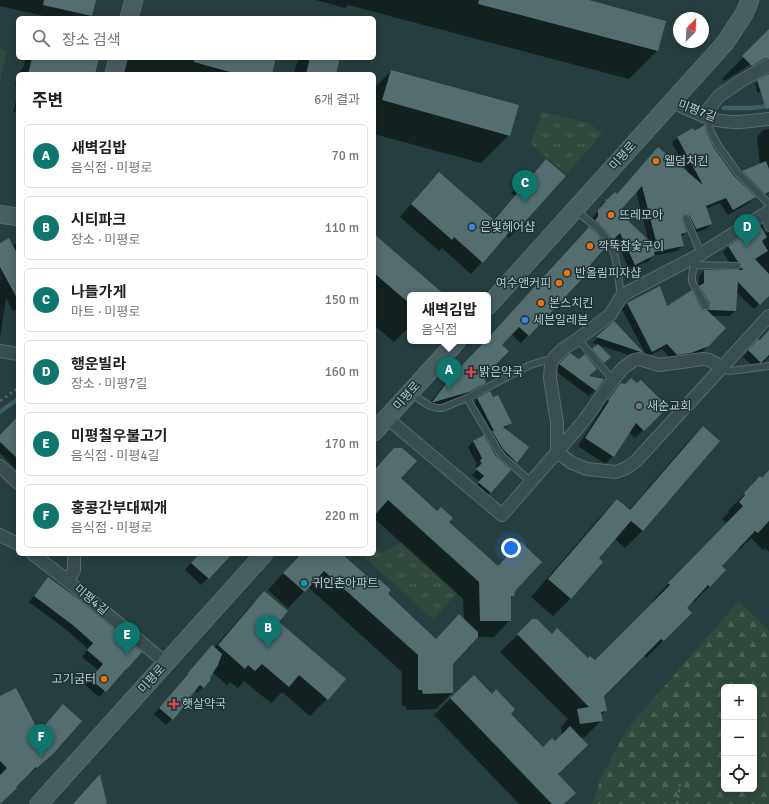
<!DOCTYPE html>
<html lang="ko">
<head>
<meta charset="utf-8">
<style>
	:root { --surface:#fff; --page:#f2f2f2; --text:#202124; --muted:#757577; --line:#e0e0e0; --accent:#0f766e }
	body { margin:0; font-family:Signika,"Noto Sans KR",sans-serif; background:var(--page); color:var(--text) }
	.controls { position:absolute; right:12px; bottom:12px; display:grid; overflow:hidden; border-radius:6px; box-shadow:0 2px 10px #0003 }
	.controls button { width:36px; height:36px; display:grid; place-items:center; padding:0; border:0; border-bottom:1px solid var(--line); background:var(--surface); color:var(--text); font:20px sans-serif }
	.compass { position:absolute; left:673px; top:12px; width:36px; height:36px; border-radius:50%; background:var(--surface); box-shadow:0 2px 10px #0003; rotate:24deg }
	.you { position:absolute; left:511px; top:548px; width:14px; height:14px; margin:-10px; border:3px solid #fff; border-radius:50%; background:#1a73e8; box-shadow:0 0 0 6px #1a73e833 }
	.badge { display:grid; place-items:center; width:26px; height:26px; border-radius:50%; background:var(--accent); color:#fff; font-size:13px; font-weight:700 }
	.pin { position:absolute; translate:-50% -33px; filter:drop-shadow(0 1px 2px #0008) }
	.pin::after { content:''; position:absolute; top:21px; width:14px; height:12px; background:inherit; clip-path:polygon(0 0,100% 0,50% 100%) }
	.popup { position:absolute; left:407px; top:292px; width:84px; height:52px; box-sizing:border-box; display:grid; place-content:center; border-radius:6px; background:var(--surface); filter:drop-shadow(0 1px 3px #0005); font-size:13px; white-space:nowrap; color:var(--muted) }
	.popup b { font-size:15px; color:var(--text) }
	.popup::after { content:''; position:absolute; left:50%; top:100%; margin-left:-8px; border:8px solid transparent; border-top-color:var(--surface) }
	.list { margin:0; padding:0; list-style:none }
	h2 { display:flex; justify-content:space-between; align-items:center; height:52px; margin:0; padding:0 16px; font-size:17px }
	h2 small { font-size:13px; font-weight:400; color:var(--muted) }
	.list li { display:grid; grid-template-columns:26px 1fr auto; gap:12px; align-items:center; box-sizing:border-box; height:64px; margin:0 8px 8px; padding:0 8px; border:1px solid var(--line); border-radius:6px }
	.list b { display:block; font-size:15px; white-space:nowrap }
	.list p { margin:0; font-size:13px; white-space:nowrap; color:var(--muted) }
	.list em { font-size:13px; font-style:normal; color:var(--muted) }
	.icon { flex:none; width:22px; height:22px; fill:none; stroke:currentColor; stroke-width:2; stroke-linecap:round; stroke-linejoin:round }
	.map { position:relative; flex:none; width:769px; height:804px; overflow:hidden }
	.search { position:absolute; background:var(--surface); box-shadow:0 2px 10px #0003; left:16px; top:16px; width:360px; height:44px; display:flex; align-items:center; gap:10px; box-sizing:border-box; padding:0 14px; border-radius:6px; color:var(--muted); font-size:15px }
	.panel { position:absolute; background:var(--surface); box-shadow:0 2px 10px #0003; left:16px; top:72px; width:360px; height:484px; border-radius:6px }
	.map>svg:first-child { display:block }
	.forest { fill:url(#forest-firs); fill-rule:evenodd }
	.park { fill:url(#park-tufts) }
	.garden { fill:#30493c }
	.shadow { fill:#0007; fill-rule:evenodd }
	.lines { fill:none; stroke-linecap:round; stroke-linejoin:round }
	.stream { stroke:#396064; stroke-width:4.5 }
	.building { fill:#546d6f; fill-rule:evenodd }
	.lane-casing { stroke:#586b6d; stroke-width:8 }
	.street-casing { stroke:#586b6d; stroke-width:14 }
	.secondary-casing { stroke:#586b6d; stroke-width:19 }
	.path { stroke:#4d635b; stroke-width:2.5; stroke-dasharray:3 3; stroke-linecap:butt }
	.lane { stroke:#3a4d4f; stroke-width:6 }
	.street { stroke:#3a4d4f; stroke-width:12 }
	.secondary { stroke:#485f62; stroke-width:17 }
	.food-dot { fill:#e8710a; stroke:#1f3335; stroke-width:1.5 }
	.shop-dot { fill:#3f7fe0; stroke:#1f3335; stroke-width:1.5 }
	.health-dot { fill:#e0444e; stroke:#1f3335; stroke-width:1.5 }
	.worship-dot { fill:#6b7280; stroke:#1f3335; stroke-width:1.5 }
	.culture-dot { fill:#0f9aa8; stroke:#1f3335; stroke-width:1.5 }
	.labels { text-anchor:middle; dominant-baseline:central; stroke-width:3; stroke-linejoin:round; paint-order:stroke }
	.street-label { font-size:12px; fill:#b7c8ca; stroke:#1f3335 }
	.poi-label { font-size:12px; fill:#b7c8ca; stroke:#1f3335; text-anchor:start }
</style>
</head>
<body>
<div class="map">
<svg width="769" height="804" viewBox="0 0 769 804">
	<defs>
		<pattern id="forest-firs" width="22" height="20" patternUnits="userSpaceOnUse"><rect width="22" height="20" fill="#30493c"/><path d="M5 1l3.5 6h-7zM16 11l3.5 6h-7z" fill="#4c6257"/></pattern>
		<pattern id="park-tufts" width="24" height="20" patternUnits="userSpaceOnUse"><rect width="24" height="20" fill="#30493c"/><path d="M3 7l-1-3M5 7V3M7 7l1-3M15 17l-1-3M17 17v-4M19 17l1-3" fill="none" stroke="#4c6257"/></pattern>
	</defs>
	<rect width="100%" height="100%" fill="#263e3f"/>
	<path class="forest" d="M739 601 769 631V804H592L602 776 627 729ZM724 687H754V789H724Z"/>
	<path class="park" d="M542 112 589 123 602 134 566 174 531 144Z
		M402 542 458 592 433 619 365 558 368 554H374L375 547 379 551 383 553Z"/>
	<path class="garden" d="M0 49 4 50 6 54 0 82Z"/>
	<path class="shadow" d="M0 0H95L91 16 89 18H52L0 6Z
		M316 0H584L657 51 629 79 348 5 345 8Z
		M769 34V53L724 81 722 79 761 39Z
		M26 58H98L94 74H18V87L15 86 18 73 23 68Z
		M119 58H275L270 74H114Z
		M301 58H339L335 74H294L297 62Z
		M391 71 509 135 481 163 374 134V88Z
		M769 76V89L758 93 755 84 758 81Z
		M18 93V113L13 112Z
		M769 129V193L759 198 738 177 743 172 760 165 757 137 763 130Z
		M694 132H705L713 148 734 176 755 197 749 203 728 215 720 203 706 209 711 224 705 230 690 234 685 222 680 218 686 232 681 237 683 245 677 251 653 256 649 261 629 269 615 237 607 245 600 235 590 227 593 224V217L601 208 600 206 606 200 607 201 617 195 653 154 689 174 672 143 678 137ZM636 191 649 243 618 212Z
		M546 160 564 176 521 226 509 238 506 235 482 262 471 274 442 248 439 251 400 217 427 185 439 174 493 220 515 196 511 193 531 173 532 174Z
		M769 222V295L754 309 736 292 735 311 730 316H711L725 328 702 352 684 358 671 360 662 349 647 357 622 309 628 303 666 307 702 309 706 313 694 292 698 288 699 276 704 271H736L735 269 732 267 723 252 729 246 762 225 765 232 768 233 766 226Z
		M374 235 439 295H410V326L394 342 374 325Z
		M18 243V309L13 311 6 298 0 338V245L12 246Z
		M588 265 528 335 521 343 511 334 501 345 482 377 485 383 477 390 461 399 425 409 443 386 486 341H488V339Z
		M614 323 643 353 638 358 592 343Z
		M769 336V357L760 367 755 368 743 357 753 346Z
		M593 350 607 360 601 365 590 352Z
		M570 354 588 376 603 380 595 390 589 396 554 370Z
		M621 384 667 407 635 438 629 432 613 456 605 464 578 446 602 409 601 408 613 392Z
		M489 392 511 422 504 429 528 448 510 468 501 460 487 438 488 436 472 404 477 399Z
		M18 418V471L0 453V436Z
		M703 427 719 441 642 531 625 548 615 539 597 559 602 562 570 599 553 616 531 597 600 517 617 500 629 510 686 444Z
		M484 437 495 455 510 470 485 498 474 488 480 482 472 475 478 469 475 466 477 464 468 447 473 442Z
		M394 449 400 478 448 522 513 595 510 599V620L494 637H476L452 663V693L436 709 407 710 406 706H402V672L308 587 288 608 268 590 300 554H341L435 640 464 620 463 599 374 518V469Z
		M760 478 769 481V552L765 548 763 550 751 538 740 549 738 548 721 566 710 586 693 603 691 602 685 608 691 613 646 658 644 655 603 696 606 710 601 715 602 720 585 737 580 738 557 774 563 804H519L434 715 451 698 510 714 543 748 555 742 562 735 561 727 568 719 500 652 533 620 552 635 588 660 595 661 653 602 652 601 726 523 722 519 729 512 728 511Z
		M199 554H231L201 585 185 570Z
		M49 578 120 674 99 697 85 685 98 670 82 657 88 649 68 631 29 602 43 584Z
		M264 593 277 622 327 699 310 716 282 692 271 703 244 681 238 688 230 682 227 685 212 672 209 678 210 679 203 687 197 693 195 690 183 704 184 705 166 725 154 714 183 680H182L207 652 214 648 247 610Z
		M0 697 46 760 31 773 30 772 0 803Z"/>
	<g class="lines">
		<path class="stream" d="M724 108H752L769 106
			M0 412 18 399"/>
	</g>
	<path class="building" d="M44 0H96L92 16 43 5Z
		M479 0H589L666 21 658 51 478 4Z
		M769 29V58H765L752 66 742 56Z
		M32 58H99L95 74H28Z
		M194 58H276L272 74H237L194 62Z
		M310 58H340L336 74H306Z
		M391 70 519 105 510 136 382 100Z
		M769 74V108L766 109 757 80Z
		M705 125 706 132 714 148 734 176 756 197 733 210 726 198 706 206 712 224 696 229 690 216 687 214H684L682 217V219L687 232 681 234 684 246 654 252 655 255 635 265 620 233 613 240 605 230 595 220 598 217V210L606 201 605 200 606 199 607 200 615 192 617 194 658 147 703 185 677 137 693 128 694 131ZM642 186 658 249 619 212Z
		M546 159 566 176 521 226 517 223 483 263 454 237 452 240 411 204 439 172 494 220 526 183 522 181 531 171 533 174Z
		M766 161 769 169V192L765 194 742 171Z
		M760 225 767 237 762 241 768 251 755 259 769 274V296L760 305 738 282 736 311 708 310 710 308V304L699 286 704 283V270H743L741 267V264L738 262 728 246Z
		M589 227 599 236 606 247 590 265 592 268 529 336 519 327 502 345 509 351 484 377 486 383 469 392 434 402H432L451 377 485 341H488V338Z
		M374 234 445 295H410V304L374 273Z
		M9 238 18 255V300L0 267V243Z
		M660 286 667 306 692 290 702 309 704 310H707L726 328 709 346 691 353 677 355 667 344 652 352 627 303Z
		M614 321 644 353 596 337Z
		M769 330V355L761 363 748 350 758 339 760 340Z
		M598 344 611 357 604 363 592 349Z
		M570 353 579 359 585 354 597 369 589 376 604 379 596 391 559 364Z
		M631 378 637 383 641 380 668 407 644 431 636 423 614 457 585 438 609 401 608 400 619 385 621 383 625 384Z
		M490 391 493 397 498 395 512 423 503 427 529 447 517 463 503 449 492 431H494L477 398Z
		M18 416V459L0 442V435Z
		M703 426 720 441 643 531 631 521 599 558 603 562 571 599 548 579 617 499 630 510Z
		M484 435 495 455 500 460 511 470 491 493 478 482 484 476 476 469 482 463 480 461 482 458 473 441Z
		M394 448H402L417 461 401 478 437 511 441 507 453 518 449 522 498 566 521 542 542 562 515 591 514 596H511V621H480L479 582 388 500 374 516V470Z
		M769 470V521L758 533 755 531 722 566 726 570 710 587 708 585 687 608 692 613 664 641 661 639 604 696 607 711 601 712 603 721 580 724 577 709 589 707 517 634 532 619H537L552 634 557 628 588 658 590 656 595 660 670 585 668 583 743 506 739 502 745 495 744 493 760 476 762 478Z
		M199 554H232L209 579 191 563Z
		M301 554H342L375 583 379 579 391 590 388 594 436 639 459 614 478 632V637L453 664V693L423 694 422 690H418V655L324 571 305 592 283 573Z
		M48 577 77 598 142 652 126 670V669L106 692 90 679 103 664 87 650 93 643 74 626 34 596Z
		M264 591 288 611 279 622 346 679 328 700 299 675 289 687 262 664 255 671 248 665 245 669 218 645Z
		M212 645 222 654 218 665 210 678 211 679 204 688 200 685 184 704 185 705 173 720 159 708 188 674H187Z
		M474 675 492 694 496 689 515 709 511 714 543 747 552 738 555 741 570 726 588 745 558 774 576 793 564 804H552L450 698Z
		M16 688 39 732 63 704 82 721 53 754 37 768 36 767 16 787 17 788 0 804V775L7 768 0 761V696Z
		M100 774 107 804H73Z"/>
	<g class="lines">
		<g class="lane-casing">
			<path id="lane" d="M708 118 710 130 718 145 738 173 769 204
				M576 211C585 218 595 225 602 233 618 249 618 276 621 297
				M764 214 769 228
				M686 218 701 254
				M695 257 692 276V282L706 306
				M694 265 737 266
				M578 339 613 380
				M722 367 726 370 730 371 769 366
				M411 394 430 406 437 408H442L467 398 530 365 553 358
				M467 398 499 452 503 457 531 482"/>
		</g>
		<g class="street-casing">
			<path id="street" d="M672 102C686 108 701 116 716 120 733 124 751 121 769 119
				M703 116 719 96 741 81 769 65
				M0 351 18 354
				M722 367 709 360 703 359 659 365 639 359 634 360 623 368 613 380 582 423 557 452 572 463 587 469 616 472 626 468 636 461C680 413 725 364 769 316
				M387 418 502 515 557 452V423L550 378 551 364 554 358 563 349 578 339 610 315 621 297 628 292 701 254 769 211
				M0 466 18 483
				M0 535 18 544
				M33 554 68 581 166 663
				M68 581 74 570V554"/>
		</g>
		<g class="secondary-casing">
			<path id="secondary" d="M129 18 134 0
				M114 74 118 58
				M0 214 18 217
				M488 306 725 43 744 14 750 0
				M374 432 457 341
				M39 804 264 554"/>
		</g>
		<path class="path" d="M0 401 18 388
			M677 804 680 784"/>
		<use href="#lane" class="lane"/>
		<use href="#street" class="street"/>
		<use href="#secondary" class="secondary"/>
	</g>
	<g class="food-dot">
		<circle cx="656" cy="161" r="4"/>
		<circle cx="611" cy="215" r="4"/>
		<circle cx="590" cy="246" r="4"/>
		<circle cx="567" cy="273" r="4"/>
		<circle cx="559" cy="283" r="4"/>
		<circle cx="541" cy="303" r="4"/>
		<circle cx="104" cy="679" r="4"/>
	</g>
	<g class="shop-dot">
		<circle cx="472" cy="227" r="4"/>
		<circle cx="525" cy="320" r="4"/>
	</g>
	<g class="health-dot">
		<path d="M469 366h4v4h4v4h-4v4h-4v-4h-4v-4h4z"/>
		<path d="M172 698h4v4h4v4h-4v4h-4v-4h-4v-4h4z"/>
	</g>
	<circle class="worship-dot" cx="639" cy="406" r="4"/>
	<circle class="culture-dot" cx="304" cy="583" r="4"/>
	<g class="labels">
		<g class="street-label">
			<text transform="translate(697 111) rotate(21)">미평7길</text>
			<text transform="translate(623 156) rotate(-48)">미평로</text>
			<text transform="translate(407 396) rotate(-48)">미평로</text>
			<text transform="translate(91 600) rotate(40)">미평4길</text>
			<text transform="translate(152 679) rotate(-48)">미평로</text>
		</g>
		<g class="poi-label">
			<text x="664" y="161">웰덤치킨</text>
			<text x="619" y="215">뜨레모아</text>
			<text x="480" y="227">은빛헤어샵</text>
			<text x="598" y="246">깍뚝참숯구이</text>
			<text x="575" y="273">반올림피자샵</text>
			<text x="551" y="283" text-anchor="end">여수앤커피</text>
			<text x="549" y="303">본스치킨</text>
			<text x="533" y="320">세븐일레븐</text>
			<text x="479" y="372">밝은약국</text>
			<text x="647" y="406">새순교회</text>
			<text x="312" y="583">귀인촌아파트</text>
			<text x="96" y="679" text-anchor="end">고기굼터</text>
			<text x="182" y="704">햇살약국</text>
		</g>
	</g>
</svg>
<div class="controls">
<button>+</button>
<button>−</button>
<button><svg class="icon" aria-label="locate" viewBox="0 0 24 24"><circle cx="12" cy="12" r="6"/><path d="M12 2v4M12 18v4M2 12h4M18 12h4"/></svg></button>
</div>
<svg class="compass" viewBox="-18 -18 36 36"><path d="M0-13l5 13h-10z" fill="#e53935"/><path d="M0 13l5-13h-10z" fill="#757577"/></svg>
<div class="you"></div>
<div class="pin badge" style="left:449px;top:390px">A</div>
<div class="popup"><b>새벽김밥</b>음식점</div>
<div class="pin badge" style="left:268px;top:648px">B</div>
<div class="pin badge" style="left:525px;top:203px">C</div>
<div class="pin badge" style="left:747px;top:247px">D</div>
<div class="pin badge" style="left:127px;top:655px">E</div>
<div class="pin badge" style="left:41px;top:757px">F</div>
<div class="search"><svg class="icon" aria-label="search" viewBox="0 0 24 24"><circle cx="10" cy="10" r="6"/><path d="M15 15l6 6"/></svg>장소 검색</div>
<section class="panel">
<h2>주변<small>6개 결과</small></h2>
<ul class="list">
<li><span class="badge">A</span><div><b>새벽김밥</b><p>음식점 · 미평로</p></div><em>70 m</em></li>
<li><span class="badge">B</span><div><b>시티파크</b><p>장소 · 미평로</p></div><em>110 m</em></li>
<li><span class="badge">C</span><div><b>나들가게</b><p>마트 · 미평로</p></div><em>150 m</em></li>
<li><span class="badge">D</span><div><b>행운빌라</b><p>장소 · 미평7길</p></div><em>160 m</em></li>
<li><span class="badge">E</span><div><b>미평칠우불고기</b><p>음식점 · 미평4길</p></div><em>170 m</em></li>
<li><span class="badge">F</span><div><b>홍콩간부대찌개</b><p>음식점 · 미평로</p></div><em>220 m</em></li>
</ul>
</section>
</div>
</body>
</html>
